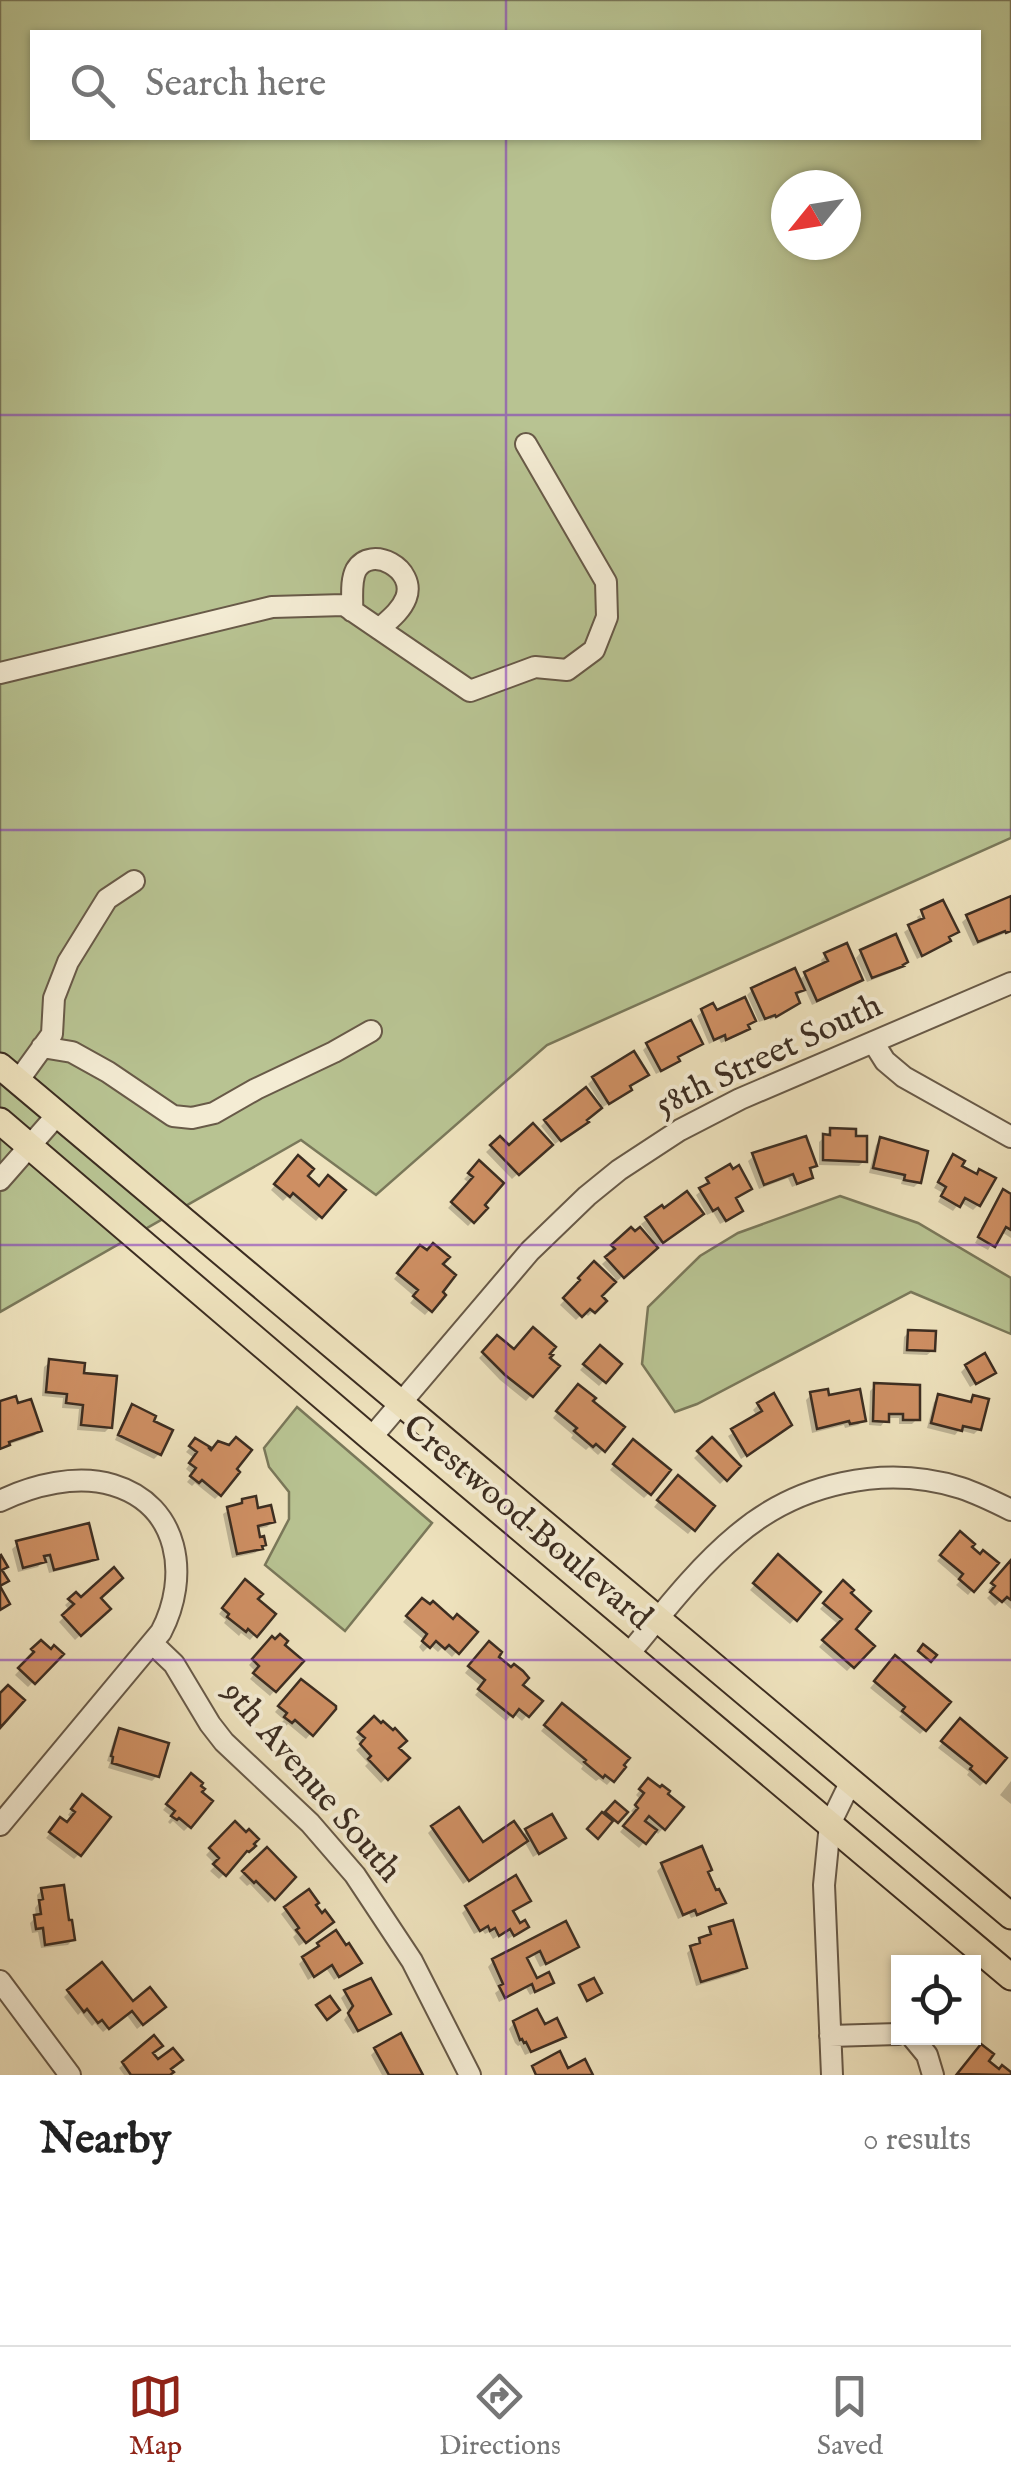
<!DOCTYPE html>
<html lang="en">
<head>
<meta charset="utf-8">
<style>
	:root { --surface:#fff; --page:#f2f2f2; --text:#222; --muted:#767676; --line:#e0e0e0; --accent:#8f2418 }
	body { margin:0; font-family:"IM FELL English",serif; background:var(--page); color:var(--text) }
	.controls { position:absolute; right:30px; bottom:30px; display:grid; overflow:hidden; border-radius:0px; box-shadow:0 2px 8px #0004 }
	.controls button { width:90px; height:90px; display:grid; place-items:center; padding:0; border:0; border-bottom:2px solid var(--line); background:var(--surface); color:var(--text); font:50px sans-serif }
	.compass { position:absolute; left:771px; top:170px; width:90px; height:90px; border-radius:50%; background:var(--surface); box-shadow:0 2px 8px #0004; rotate:240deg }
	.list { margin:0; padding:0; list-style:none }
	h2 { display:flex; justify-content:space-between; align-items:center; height:130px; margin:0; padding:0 40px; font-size:42px }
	h2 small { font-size:32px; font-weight:400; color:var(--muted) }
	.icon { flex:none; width:55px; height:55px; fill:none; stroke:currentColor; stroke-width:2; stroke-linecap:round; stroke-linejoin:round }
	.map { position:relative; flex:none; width:1011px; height:2075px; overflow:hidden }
	.search { position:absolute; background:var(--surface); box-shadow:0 2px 8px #0004; left:30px; right:30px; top:30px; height:110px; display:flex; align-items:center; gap:25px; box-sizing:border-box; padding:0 35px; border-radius:0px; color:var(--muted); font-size:38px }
	.sheet { height:270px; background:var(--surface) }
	nav { display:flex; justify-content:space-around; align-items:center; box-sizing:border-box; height:140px; border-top:2px solid var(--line); background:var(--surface); font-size:28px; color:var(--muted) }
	nav a { display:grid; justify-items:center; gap:5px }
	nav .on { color:var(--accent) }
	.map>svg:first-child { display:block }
	.green { fill:#b8c392; stroke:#7a785a; stroke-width:2.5; fill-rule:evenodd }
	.shadow { fill:#0003 }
	.building { fill:#ce8f63; stroke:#3c2d21; stroke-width:2.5 }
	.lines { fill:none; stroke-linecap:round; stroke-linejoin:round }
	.minor-casing { stroke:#685a48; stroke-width:24 }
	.major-casing { stroke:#3c2d21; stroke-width:29 }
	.minor { stroke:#f4ecd4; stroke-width:20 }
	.major { stroke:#eee2bd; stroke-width:25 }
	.grid { fill:none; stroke:#7b2cbf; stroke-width:2.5; stroke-opacity:0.55 }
	.labels { text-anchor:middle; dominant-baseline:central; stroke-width:8; stroke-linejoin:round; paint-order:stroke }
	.street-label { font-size:35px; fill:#3c2d21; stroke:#f4ecd4 }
</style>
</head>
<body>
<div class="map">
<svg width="1011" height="2075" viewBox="0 0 1011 2075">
	<rect width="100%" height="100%" fill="#eee2bd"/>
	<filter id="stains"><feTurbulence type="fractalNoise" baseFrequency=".002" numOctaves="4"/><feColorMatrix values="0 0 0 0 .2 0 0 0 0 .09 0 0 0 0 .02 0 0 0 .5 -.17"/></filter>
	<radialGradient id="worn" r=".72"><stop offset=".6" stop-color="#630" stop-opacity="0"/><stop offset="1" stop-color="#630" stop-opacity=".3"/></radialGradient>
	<path class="green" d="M0 0H1011V838L547 1045 376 1195 301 1140 0 1312ZM32 32H978V138H32ZM786 185H846V245H786Z
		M840 1196 918 1223 1011 1278V1334L911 1292 697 1404 675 1412 642 1364 648 1307 700 1256 738 1233Z
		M297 1407 432 1523 345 1631 265 1565 289 1519V1492L269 1467 264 1448Z"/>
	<path class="shadow" d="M1011 898V931L973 946 962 922 968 917Z
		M920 915 927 930 956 931 947 938 948 941 943 946 917 959 904 932 919 922 917 917Z
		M861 952 905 962 895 971 867 982 856 958Z
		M826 955 860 979 855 984 812 1005 804 987 794 995 797 1003 792 1008 770 1020V1018L759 1022 747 995 752 990 798 981 806 974 823 966 821 960Z
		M703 1011 716 1013 747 1028 742 1034 721 1043 719 1039 709 1044 697 1016Z
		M700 1043 676 1059 677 1061 672 1066 656 1074 643 1050 648 1045Z
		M593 1079 628 1087 624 1094 603 1107 602 1105 580 1126 555 1144 541 1126 546 1121 601 1104 588 1084Z
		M831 1131 864 1161 859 1166 819 1165V1142Z
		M500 1139 509 1148 549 1145 512 1179 486 1152Z
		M881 1139 919 1182 914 1187 901 1184 902 1180 869 1173 876 1145Z
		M754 1156 814 1165 808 1171 810 1177 805 1182 792 1187 788 1178 759 1189 748 1161Z
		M298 1158 304 1176 319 1189 342 1190 316 1221 287 1197 283 1201 271 1190Z
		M949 1163 959 1167 978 1205 973 1210 960 1202 953 1211 938 1202 943 1193 934 1188Z
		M479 1164 481 1205 484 1209 468 1226 448 1208 470 1184 464 1179Z
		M708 1180 744 1193 733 1200 735 1216 720 1224 713 1212 707 1215 696 1195 705 1188 703 1185Z
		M1003 1192 1011 1197V1238L1000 1231 988 1250 975 1243 983 1229 981 1228Z
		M662 1208 696 1218 657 1246 617 1281 615 1279 598 1296 603 1301 588 1316 584 1312 576 1320 560 1305 577 1287 575 1284 594 1264 612 1281 615 1278 602 1264 611 1256 608 1252 631 1231 650 1242 653 1240 641 1224Z
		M420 1248 440 1265 439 1292 443 1295 425 1315 410 1303 415 1297 394 1279Z
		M909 1332 933 1350 927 1355 903 1354 904 1337Z
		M498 1338 514 1352 547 1358 556 1367 526 1401 500 1380 479 1358Z
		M600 1348 618 1365 599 1386 580 1370Z
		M50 1362 81 1375 110 1427 105 1432 77 1430 79 1409 62 1408 63 1398 42 1396 44 1367Z
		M966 1367 987 1377 970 1387 961 1372Z
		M875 1386 917 1419 912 1424H899V1418H887L881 1426 869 1425 870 1391Z
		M574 1392 603 1450 598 1455 589 1447 586 1450 571 1438 573 1435 553 1418Z
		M811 1395 827 1398 864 1420 858 1425 845 1428 844 1425 812 1433 806 1400Z
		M939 1397 967 1404 974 1397 979 1429 974 1434 959 1430 955 1435 927 1428 934 1402Z
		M0 1404 39 1431 34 1436 7 1445 0 1450Z
		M758 1405 784 1430 741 1459 728 1436 758 1417 753 1410Z
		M133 1407 151 1423 159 1454 154 1459 115 1440 127 1412Z
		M196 1441 220 1494 215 1499 195 1483 192 1486 187 1482 193 1475 186 1469 194 1458 186 1452Z
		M712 1441 738 1466 720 1484 694 1458Z
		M629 1447 649 1493 644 1498 610 1470Z
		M673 1484 712 1506 688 1534 654 1507Z
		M243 1501 272 1522 267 1527 256 1529 263 1544 255 1553 232 1558 223 1514Z
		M961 1535 969 1547 995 1564 968 1595 956 1585 960 1581 937 1561Z
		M18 1544 96 1558 90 1563 49 1573 45 1559 38 1567 18 1572 12 1549Z
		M778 1558 818 1592 790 1624 750 1590Z
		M1011 1563V1609L1001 1600 995 1606 987 1598 992 1593 988 1590Z
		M843 1584 852 1629 871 1646 847 1671 819 1647 839 1625 820 1609Z
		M240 1587 272 1614 250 1640 241 1633 239 1636 224 1623 226 1620 219 1614Z
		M76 1595 81 1601 98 1598 108 1609 75 1640 59 1622 70 1611 65 1605Z
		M422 1601 453 1622 474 1632 452 1657 442 1648 438 1652 430 1645 423 1652 419 1647 424 1640 403 1622Z
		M272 1639 300 1661 270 1696 250 1679 256 1672 249 1665Z
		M41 1643 51 1652 60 1654 28 1687 15 1675 31 1658 28 1656Z
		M484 1650 495 1657 520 1686 539 1702 522 1721 513 1713 506 1721 475 1695 482 1687 465 1673Z
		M896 1659 925 1729 920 1734 899 1717 902 1714 870 1688Z
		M301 1683 333 1708 306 1739 288 1724 285 1727 281 1723 284 1720 275 1712Z
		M558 1711 623 1767 607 1785 599 1779 596 1781 581 1769 583 1766 541 1731Z
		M374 1720 406 1758 381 1783 365 1766 368 1763 356 1750 362 1745 355 1738Z
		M955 1727 985 1781 980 1786 967 1775 969 1772 938 1748Z
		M120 1731 157 1776 152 1781 108 1768 110 1762 107 1761 115 1736Z
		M648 1781 681 1808 658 1834 654 1830 639 1848 620 1832 635 1814 631 1811 641 1800 636 1795Z
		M1011 1781V1804L1000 1795Z
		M186 1782 189 1826 184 1831 173 1821 170 1824 168 1822 172 1817 163 1810Z
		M77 1802 79 1854 74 1859 46 1838 56 1826 66 1825 72 1818 68 1815Z
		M235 1824 228 1870 219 1879 210 1871 216 1865 206 1855Z
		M433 1828 482 1846 522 1836 527 1831 563 1838 533 1857 524 1841 463 1884 428 1833Z
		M267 1851 293 1877 268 1903 250 1884 247 1886 239 1878Z
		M662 1866 723 1902 717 1908 691 1918 689 1914 678 1919 657 1871Z
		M42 1890 73 1939 68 1945 41 1948 38 1932 32 1933 30 1923 36 1917 35 1908 38 1904 37 1895Z
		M308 1892 325 1927 299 1946 293 1937 296 1934 281 1914Z
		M523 1905 510 1913 519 1927H526L508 1939 504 1932 493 1939 489 1932 485 1934 482 1930 474 1934 462 1913 467 1908Z
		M565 1925 576 1946 571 1952 540 1967 534 1955 525 1959 536 1982H551L530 1995 526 1988 499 2002 495 1993 499 1990 488 1967 493 1961Z
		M711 1930 744 1968 739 1973 696 1986 687 1953 700 1940 707 1938 706 1935Z
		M318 1945 353 1967 334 1980 326 1968 308 1980 299 1964Z
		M69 1992 132 2005 158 2012 137 2029 126 2014 103 2032 95 2023 92 2026 81 2012 78 2015 64 1997Z
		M346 1993 388 2014 383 2019 353 2034 344 2020 349 2013 341 1998Z
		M514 2023 544 2028 563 2036 558 2041 525 2055 520 2045 518 2046 515 2043 509 2029Z
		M153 2038 151 2054 168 2069 167 2075H124L119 2068Z
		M376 2050 420 2075H382L371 2055Z"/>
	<path class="building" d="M1011 896V931L1006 933 1005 931 978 942 966 915Z
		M943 900 959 932 949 937 951 941 922 956 908 925 924 918 921 910Z
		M896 934 908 962 903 965 904 966 872 978 860 950Z
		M847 943 863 980 817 1001 804 972 828 961 824 953Z
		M795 968 805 990 796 993 800 1003 776 1017 775 1015 765 1019 751 988Z
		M745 997 756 1021 748 1025 750 1029 726 1040 725 1035 714 1040 701 1009 713 1003 717 1010Z
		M691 1020 703 1044 678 1057 680 1061 661 1071 646 1043Z
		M634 1051 649 1075 630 1086 632 1090 609 1104 592 1077Z
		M586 1087 602 1108 587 1120 589 1122 561 1141 544 1120Z
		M533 1123 553 1145 519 1175 490 1145 500 1136 509 1145Z
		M830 1128 856 1129V1136H867V1162L823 1160V1134L830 1135Z
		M806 1136 817 1166 810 1168 813 1178 797 1184 793 1174 764 1185 752 1153Z
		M880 1137 928 1151 921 1183 904 1180 905 1175 873 1168Z
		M953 1154 965 1161 962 1166 977 1174 979 1169 996 1178 980 1206 965 1198 960 1207 941 1196 946 1187 938 1182Z
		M298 1155 314 1169 308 1176 319 1186 328 1175 346 1190 322 1218 293 1193 290 1197 274 1184Z
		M479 1160 504 1183 485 1205 488 1208 474 1223 451 1202 473 1177 468 1173Z
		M730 1164 733 1169 739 1165 752 1189 736 1198 743 1211 726 1221 718 1208 713 1211 699 1188 709 1183 706 1178Z
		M1003 1189 1011 1194V1230L1006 1227 995 1247 978 1237Z
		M687 1191 704 1214 663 1243 645 1217 662 1205 664 1208Z
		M631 1227 635 1231 640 1227 658 1248 624 1278 605 1257 615 1249 611 1245Z
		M433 1243 450 1257 443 1264 456 1275 443 1292 446 1295 432 1312 413 1296 418 1290 397 1273 420 1245 427 1250Z
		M594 1261 616 1282 602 1296 607 1301 595 1313 590 1309 582 1317 563 1298 580 1280 578 1278Z
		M533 1327 556 1347 550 1354 553 1355 550 1358 560 1366 533 1397 505 1375 482 1352 497 1335 514 1349Z
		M908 1330 936 1331 935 1351 907 1350Z
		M600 1345 622 1364 606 1383 583 1364Z
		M985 1353 996 1373 976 1384 965 1365Z
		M49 1359 85 1363 84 1373 117 1376 112 1428 81 1425 83 1405 66 1403 67 1394 46 1392Z
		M874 1383 920 1385V1420H903V1414H889V1422L873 1421Z
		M578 1384 596 1398 593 1401 625 1427 605 1452 596 1444 593 1447 574 1431 577 1428 556 1411Z
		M828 1389 829 1395 860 1389 866 1421 850 1424 849 1421 817 1429 810 1392Z
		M774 1393 792 1425 747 1456 731 1429 762 1411 757 1403Z
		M938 1394 971 1402 973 1395 989 1399 981 1430 963 1426 962 1431 931 1423Z
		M16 1396 18 1403 31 1399 42 1431 9 1442 10 1445 0 1449V1401Z
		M132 1404 156 1416 154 1421 173 1430 161 1455 118 1435Z
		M236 1437 252 1450 237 1469 240 1472 221 1496 202 1480 199 1483 190 1476 196 1468 189 1463 197 1452 189 1446 195 1438 210 1447 209 1448 211 1450 218 1441 229 1445Z
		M712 1437 741 1466 727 1481 697 1451Z
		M633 1439 671 1470 651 1495 613 1464Z
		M678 1475 715 1506 695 1531 657 1500Z
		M256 1496 258 1508 271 1505 275 1522 258 1526 260 1537 264 1536 266 1545 262 1546 263 1549 237 1554 227 1507 242 1503V1499Z
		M89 1523 98 1559 54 1570 50 1555 44 1556 46 1562 23 1568 16 1541Z
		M960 1531 975 1544 972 1547 980 1554 983 1550 999 1563 974 1592 959 1579 963 1574 940 1555Z
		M778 1554 821 1592 797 1621 753 1583Z
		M1 1555 8 1567 2 1570 9 1581 0 1586 10 1604 0 1610V1556Z
		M1011 1560V1600L1007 1597 1002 1602 990 1592 995 1586 991 1583Z
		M114 1567 123 1578 101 1598 111 1609 81 1636 62 1615 74 1604 68 1599 76 1592 81 1597Z
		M245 1579 263 1594 258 1599 276 1614 257 1637 248 1629 246 1632 227 1617 229 1614 222 1608Z
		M843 1580 854 1590 851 1593 871 1611 856 1629 875 1646 854 1668 822 1640 842 1619 823 1603Z
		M422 1598 430 1604 433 1601 453 1619 457 1614 478 1632 459 1654 449 1645 445 1649 436 1641 430 1648 422 1641 427 1634 406 1616Z
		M280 1634 288 1641 285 1645 304 1661 276 1692 253 1673 259 1666 252 1659 272 1636 275 1639Z
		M41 1640 51 1649 54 1645 64 1654 35 1684 18 1668 34 1652 31 1649Z
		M489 1641 502 1652 499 1657 511 1667 514 1664 523 1671 529 1678 523 1685 543 1701 529 1717 519 1709 513 1717 478 1689 485 1680 468 1666Z
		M923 1644 937 1655 931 1662 918 1651Z
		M895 1655 951 1702 926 1731 902 1711 905 1707 874 1681Z
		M301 1679 336 1706V1709L313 1736 295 1720 292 1723 284 1717 287 1713 278 1706Z
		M8 1685 25 1700 0 1728V1693Z
		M562 1703 630 1758 624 1765 626 1767 614 1782 605 1775 603 1778 584 1762 586 1760 544 1725Z
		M374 1716 381 1723 383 1721 393 1730 395 1728 407 1741 399 1748 410 1758 388 1780 368 1759 371 1756 360 1744 365 1738 358 1732Z
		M960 1718 1007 1758 986 1783 970 1769 972 1766 941 1741Z
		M119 1728 169 1743 159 1777 112 1763 113 1757 111 1756Z
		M191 1773 203 1783 201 1786 205 1789 202 1792 213 1801 191 1828 179 1818 177 1820 171 1816 175 1811 166 1804Z
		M648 1778 660 1787 662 1785 670 1791 668 1794 684 1807 665 1830 649 1816 645 1821 657 1830 646 1844 623 1826 638 1808 635 1805 644 1793 639 1789Z
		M82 1794 111 1817 81 1856 49 1832 60 1817 67 1822 75 1812 71 1809Z
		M615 1801 628 1812 618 1823 605 1812Z
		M459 1807 483 1842 514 1821 528 1841 469 1881 431 1826Z
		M602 1812 613 1821 598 1839 587 1829Z
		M552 1814 566 1838 539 1854 525 1829Z
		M235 1821 246 1832 249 1829 259 1839 254 1844 256 1846 249 1852 247 1851 226 1876 213 1864 219 1858 209 1848Z
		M702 1846 712 1870 708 1872 716 1890 719 1889 726 1903 697 1915 695 1910 683 1915 661 1863Z
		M267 1847 296 1877 275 1900 256 1881 254 1883 242 1871Z
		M516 1875 531 1901 513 1911 520 1923 525 1920 529 1927 514 1936 510 1929 499 1936 495 1928 490 1931 488 1926 480 1931 465 1906Z
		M64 1885 69 1920H72L75 1940 45 1945 43 1928 36 1929 34 1915 41 1914 39 1900 43 1899 41 1888Z
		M309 1889 319 1903 316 1905 322 1913 325 1910 334 1922 306 1943 296 1930 299 1928 284 1907Z
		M733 1920 747 1968 701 1982 690 1946 700 1943 699 1938 711 1934 709 1927Z
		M566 1921 579 1947 546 1964 540 1951 527 1958 537 1978 549 1972 554 1983 535 1992 532 1984 505 1998 499 1986 503 1984 492 1959Z
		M336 1930 346 1945 349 1943 362 1963 339 1977 332 1965 314 1977 302 1957 319 1946 317 1943Z
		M102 1962 133 2001 150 1987 166 2007 143 2025 132 2011 109 2029 102 2020 98 2023 87 2009 84 2012 67 1990Z
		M371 1978 391 2014 358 2031 348 2013 353 2006 344 1990Z
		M594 1978 602 1993 587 2001 579 1985Z
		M330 1996 340 2010 327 2020 316 2005Z
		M537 2009 545 2024 557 2018 566 2037 531 2052 526 2042 524 2043 522 2039 520 2040 513 2021Z
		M401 2033 423 2075H389L374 2048Z
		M154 2035 163 2046 153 2053 158 2059 173 2048 183 2060 171 2069 174 2072 170 2075H131L122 2062Z
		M981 2044 994 2054 989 2061 999 2069 1002 2065 1011 2072V2075L957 2074Z
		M560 2051 568 2068 585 2059 593 2075H536L532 2066Z"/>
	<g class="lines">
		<g class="minor-casing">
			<path id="minor" d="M352 611C353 599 350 582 356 570 371 544 417 569 406 598 401 611 389 620 379 629
				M0 673 272 607 344 605 470 691 535 667 567 670 594 650 607 617 606 582 526 444
				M873 1042 885 1061 904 1077 1011 1137
				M42 1047 72 1052 108 1072 173 1116 192 1118 214 1113 256 1089 334 1052 371 1031
				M18 1081 52 1034 54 998 68 962 107 899 134 881
				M0 1180 57 1115
				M371 1438 530 1251 587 1196 619 1170 680 1130 740 1099 1011 983
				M0 1501C33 1485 77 1474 113 1485 180 1505 190 1577 161 1632L0 1825
				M152 1643 174 1664 210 1724 224 1742 310 1823 355 1875 412 1961 470 2075
				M628 1655C662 1614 696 1569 737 1535 798 1483 884 1464 961 1488 979 1494 995 1502 1011 1510
				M0 1981 70 2075
				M830 2036 898 2034
				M913 2038 927 2055 933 2075
				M832 2075 824 1885 830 1824 851 1781"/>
		</g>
		<g class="major-casing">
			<path id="major" d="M0 1066 1011 1916
				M0 1121 371 1438 1011 1977"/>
		</g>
		<use href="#minor" class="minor"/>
		<use href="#major" class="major"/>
	</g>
	<path class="grid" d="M506 0V32M506 138V2075M0 415H1011M0 830H1011M0 1245H1011M0 1660H1011"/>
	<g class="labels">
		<g class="street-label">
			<text transform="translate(769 1056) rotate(-25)">58th Street South</text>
			<text transform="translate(527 1523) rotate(40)">Crestwood Boulevard</text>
			<text transform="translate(311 1782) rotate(49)">9th Avenue South</text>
		</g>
	</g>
	<rect width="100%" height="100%" filter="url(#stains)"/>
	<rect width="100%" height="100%" fill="url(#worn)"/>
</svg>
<div class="controls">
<button><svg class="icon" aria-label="locate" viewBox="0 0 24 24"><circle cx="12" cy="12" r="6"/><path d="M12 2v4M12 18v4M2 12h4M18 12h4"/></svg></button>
</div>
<svg class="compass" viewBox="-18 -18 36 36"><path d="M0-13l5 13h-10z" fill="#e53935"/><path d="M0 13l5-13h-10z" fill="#767676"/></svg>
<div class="search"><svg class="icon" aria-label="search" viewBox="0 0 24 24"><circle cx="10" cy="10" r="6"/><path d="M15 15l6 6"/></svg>Search here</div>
</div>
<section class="sheet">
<h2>Nearby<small>0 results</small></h2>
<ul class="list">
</ul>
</section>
<nav>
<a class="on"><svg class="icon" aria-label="map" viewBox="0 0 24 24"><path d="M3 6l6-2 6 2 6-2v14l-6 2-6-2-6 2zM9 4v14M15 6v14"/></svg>Map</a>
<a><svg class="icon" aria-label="directions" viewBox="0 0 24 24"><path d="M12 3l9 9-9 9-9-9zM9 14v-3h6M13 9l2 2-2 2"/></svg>Directions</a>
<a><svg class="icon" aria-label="saved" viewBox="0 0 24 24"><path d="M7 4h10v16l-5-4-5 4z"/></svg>Saved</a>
</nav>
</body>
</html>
